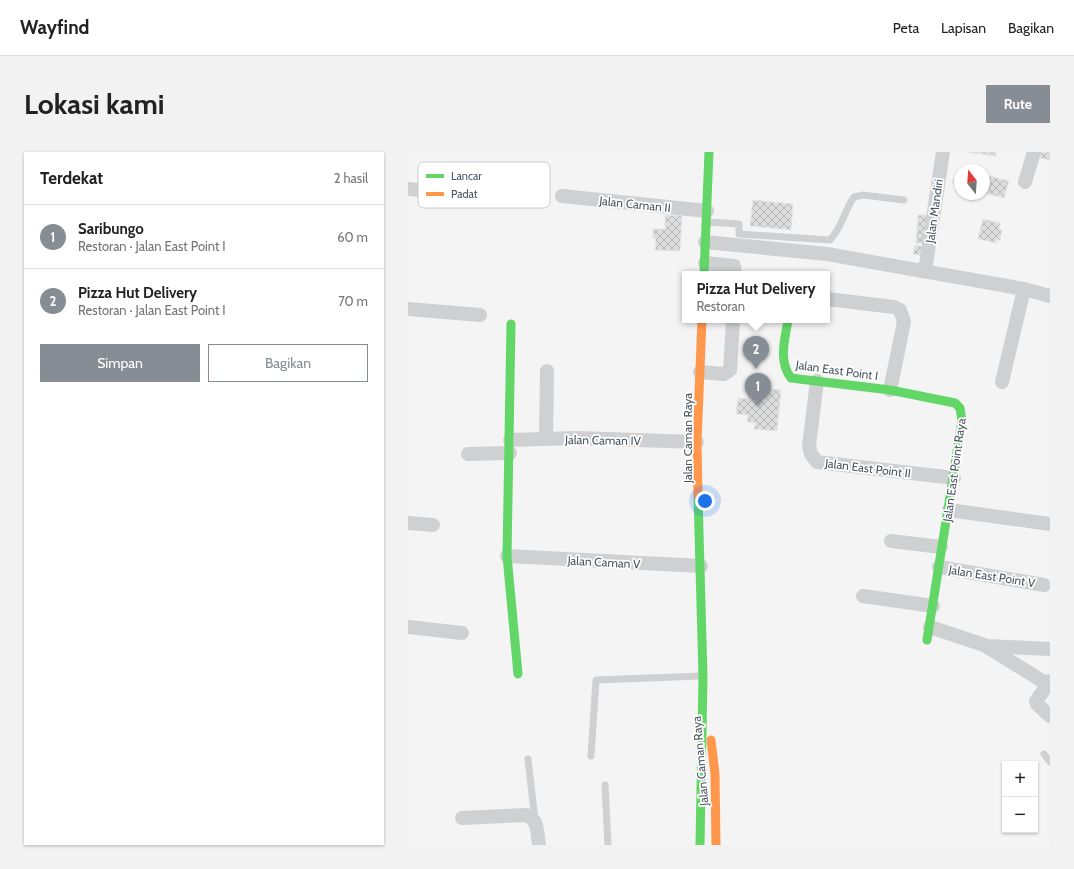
<!DOCTYPE html>
<html lang="id">
<head>
<meta charset="utf-8">
<style>
	:root { --surface:#fff; --page:#f2f2f2; --text:#222; --muted:#767676; --line:#e0e0e0; --accent:#868d94 }
	body { margin:0; font-family:Cabin,sans-serif; background:var(--page); color:var(--text) }
	.controls { position:absolute; right:12px; bottom:12px; display:grid; overflow:hidden; border-radius:0px; box-shadow:0 1px 3px #0004 }
	.controls button { width:36px; height:36px; display:grid; place-items:center; padding:0; border:0; border-bottom:1px solid var(--line); background:var(--surface); color:var(--text); font:20px sans-serif }
	.compass { position:absolute; left:546px; top:12px; width:36px; height:36px; border-radius:50%; background:var(--surface); box-shadow:0 1px 3px #0004; rotate:343deg }
	.you { position:absolute; left:297px; top:349px; width:14px; height:14px; margin:-10px; border:3px solid #fff; border-radius:50%; background:#1a73e8; box-shadow:0 0 0 6px #1a73e833 }
	.badge { display:grid; place-items:center; width:26px; height:26px; border-radius:50%; background:var(--accent); color:#fff; font-size:13px; font-weight:700 }
	.pin { position:absolute; translate:-50% -33px; filter:drop-shadow(0 1px 2px #0008) }
	.pin::after { content:''; position:absolute; top:21px; width:14px; height:12px; background:inherit; clip-path:polygon(0 0,100% 0,50% 100%) }
	.popup { position:absolute; left:274px; top:119px; width:148px; height:52px; box-sizing:border-box; display:grid; place-content:center; border-radius:0px; background:var(--surface); filter:drop-shadow(0 1px 3px #0005); font-size:13px; white-space:nowrap; color:var(--muted) }
	.popup b { font-size:15px; color:var(--text) }
	.popup::after { content:''; position:absolute; left:50%; top:100%; margin-left:-8px; border:8px solid transparent; border-top-color:var(--surface) }
	.list { margin:0; padding:0; list-style:none }
	h2 { display:flex; justify-content:space-between; align-items:center; height:52px; margin:0; padding:0 16px; font-size:17px }
	h2 small { font-size:13px; font-weight:400; color:var(--muted) }
	.list li { display:grid; grid-template-columns:26px 1fr auto; gap:12px; align-items:center; box-sizing:border-box; height:64px; padding:0 16px; border-top:1px solid var(--line) }
	.list b { display:block; font-size:15px; white-space:nowrap }
	.list p { margin:0; font-size:13px; white-space:nowrap; color:var(--muted) }
	.list em { font-size:13px; font-style:normal; color:var(--muted) }
	.actions { display:flex; gap:8px; padding:12px 16px }
	.actions a { flex:1; padding:9px 0; border:1px solid var(--accent); border-radius:0px; text-align:center; font-size:14px; color:var(--accent) }
	.actions .main { background:var(--accent); color:#fff }
	.map { position:relative; flex:none; width:642px; height:693px; overflow:hidden; border-radius:0px }
	header { display:flex; align-items:center; gap:24px; box-sizing:border-box; height:56px; padding:0 20px; background:var(--surface); border-bottom:1px solid var(--line) }
	header strong { font-size:19px }
	nav { display:flex; gap:22px; margin-inline-start:auto; font-size:14px }
	.intro { display:flex; align-items:center; justify-content:space-between; box-sizing:border-box; height:96px; padding:0 24px }
	h1 { margin:0; font-size:28px }
	.button { padding:10px 18px; border-radius:0px; background:var(--accent); color:#fff; font-size:14px; font-weight:700 }
	main { display:flex; gap:24px; padding:0 24px }
	aside { flex:1; background:var(--surface); border-radius:0px; box-shadow:0 1px 3px #0004 }
	.map>svg:first-child { display:block }
	.building { fill:url(#building-cross-hatch); stroke:#e5e6e7 }
	.lines { fill:none; stroke-linecap:round; stroke-linejoin:round }
	.lane { stroke:#ced0d2; stroke-width:7 }
	.street { stroke:#ced0d2; stroke-width:14 }
	.fast { stroke:#63d668; stroke-width:9 }
	.slow { stroke:#ff974d; stroke-width:9 }
	.labels { text-anchor:middle; dominant-baseline:central; stroke-width:3.5; stroke-linejoin:round; paint-order:stroke }
	.street-label { font-size:12px; fill:#4a5661; stroke:#fff }
	.key { fill:#fff; stroke:#c9ccd0; stroke-width:1 }
	.key-label { font-size:11px; fill:#4a5661 }
</style>
</head>
<body>
<header>
<strong>Wayfind</strong>
<nav><a>Peta</a><a>Lapisan</a><a>Bagikan</a></nav>
</header>
<div class="intro"><h1>Lokasi kami</h1><a class="button">Rute</a></div>
<main>
<aside>
<h2>Terdekat<small>2 hasil</small></h2>
<ul class="list">
<li><span class="badge">1</span><div><b>Saribungo</b><p>Restoran · Jalan East Point I</p></div><em>60 m</em></li>
<li><span class="badge">2</span><div><b>Pizza Hut Delivery</b><p>Restoran · Jalan East Point I</p></div><em>70 m</em></li>
</ul>
<div class="actions"><a class="main">Simpan</a><a>Bagikan</a></div>
</aside>
<div class="map">
<svg width="642" height="693" viewBox="0 0 642 693">
	<defs>
		<pattern id="building-cross-hatch" width="8" height="8" patternUnits="userSpaceOnUse"><rect width="8" height="8" fill="#ddddde"/><path d="M0 0l8 8M0 8l8-8" fill="none" stroke="#b5b6b7"/></pattern>
	</defs>
	<rect width="100%" height="100%" fill="#f4f4f4"/>
	<path class="building" d="M559 0H588V4Z
		M633 0H642V8L632 6Z
		M581 24 601 29 596 46 577 41Z
		M545 26 552 27V40H548L549 32H545Z
		M345 48 385 52 383 78 342 74Z
		M257 63 274 64 272 99 247 98 248 87 245 86V77H257Z
		M510 63H522L520 92 508 91Z
		M575 67 592 71 591 78H594L592 88H588V91L570 87Z
		M507 93 518 95 516 104 505 102Z
		M341 236 373 238 369 279 346 277 347 271 339 270 340 263 328 262 330 246 340 247Z"/>
	<g class="lines">
		<path class="lane" d="M300 70 331 72V82L422 88C434 76 436 59 446 45L455 43 496 48
			M636 602 642 610
			M183 604 188 528 293 524
			M120 607 127 668
			M197 633 200 693"/>
		<path class="street" d="M617 30 626 0
			M0 37 89 45
			M154 44 299 59
			M297 90 419 102 616 137 642 144
			M297 111 326 114 327 122
			M517 119 535 0
			M419 147 486 155 492 158 496 170 482 238
			M0 157 72 163
			M292 220 316 222 322 218 325 168
			M409 229 401 294 403 302 409 310 546 326
			M594 230 616 137
			M138 287 139 219
			M102 288 168 286 289 290
			M60 302 102 301
			M541 358 642 372
			M0 371 25 373
			M483 389 533 395
			M99 404 293 414
			M531 415 636 433
			M455 444 525 454
			M0 475 54 481
			M522 475 576 493 639 532
			M579 494 642 497
			M642 529 628 549 629 552 642 564
			M54 666 118 663C131 667 129 682 131 693"/>
		<path class="fast" d="M296 122 301 0
			M380 168C377 187 370 209 383 226L482 238 547 251 552 256 554 269 519 488
			M103 172 99 404 110 522
			M290 344 295 524 292 693"/>
		<path class="slow" d="M290 344 289 290 294 168
			M303 588 307 622 308 693"/>
	</g>
	<g class="labels">
		<g class="street-label">
			<text transform="translate(227 52) rotate(6)">Jalan Caman II</text>
			<text transform="translate(526 59) rotate(-82)">Jalan Mandiri</text>
			<text transform="translate(429 218) rotate(8)">Jalan East Point I</text>
			<text transform="translate(279 286) rotate(-90)">Jalan Caman Raya</text>
			<text transform="translate(195 288) rotate(1)">Jalan Caman IV</text>
			<text transform="translate(460 316) rotate(7)">Jalan East Point II</text>
			<text transform="translate(546 318) rotate(-82)">Jalan East Point Raya</text>
			<text transform="translate(196 410) rotate(3)">Jalan Caman V</text>
			<text transform="translate(584 424) rotate(9)">Jalan East Point V</text>
			<text transform="translate(292 609) rotate(-95)">Jalan Caman Raya</text>
		</g>
	</g>
	<rect x="10" y="10" width="132" height="46" rx="6" class="key"/>
	<rect x="18" y="22" width="18" height="4" fill="#63d668"/>
	<rect x="18" y="40" width="18" height="4" fill="#ff974d"/>
	<g class="key-label">
		<text x="43" y="28">Lancar</text>
		<text x="43" y="46">Padat</text>
	</g>
</svg>
<div class="controls">
<button>+</button>
<button>−</button>
</div>
<svg class="compass" viewBox="-18 -18 36 36"><path d="M0-13l5 13h-10z" fill="#e53935"/><path d="M0 13l5-13h-10z" fill="#767676"/></svg>
<div class="you"></div>
<div class="pin badge" style="left:350px;top:254px">1</div>
<div class="pin badge" style="left:348px;top:217px">2</div>
<div class="popup"><b>Pizza Hut Delivery</b>Restoran</div>
</div>
</main>
</body>
</html>
